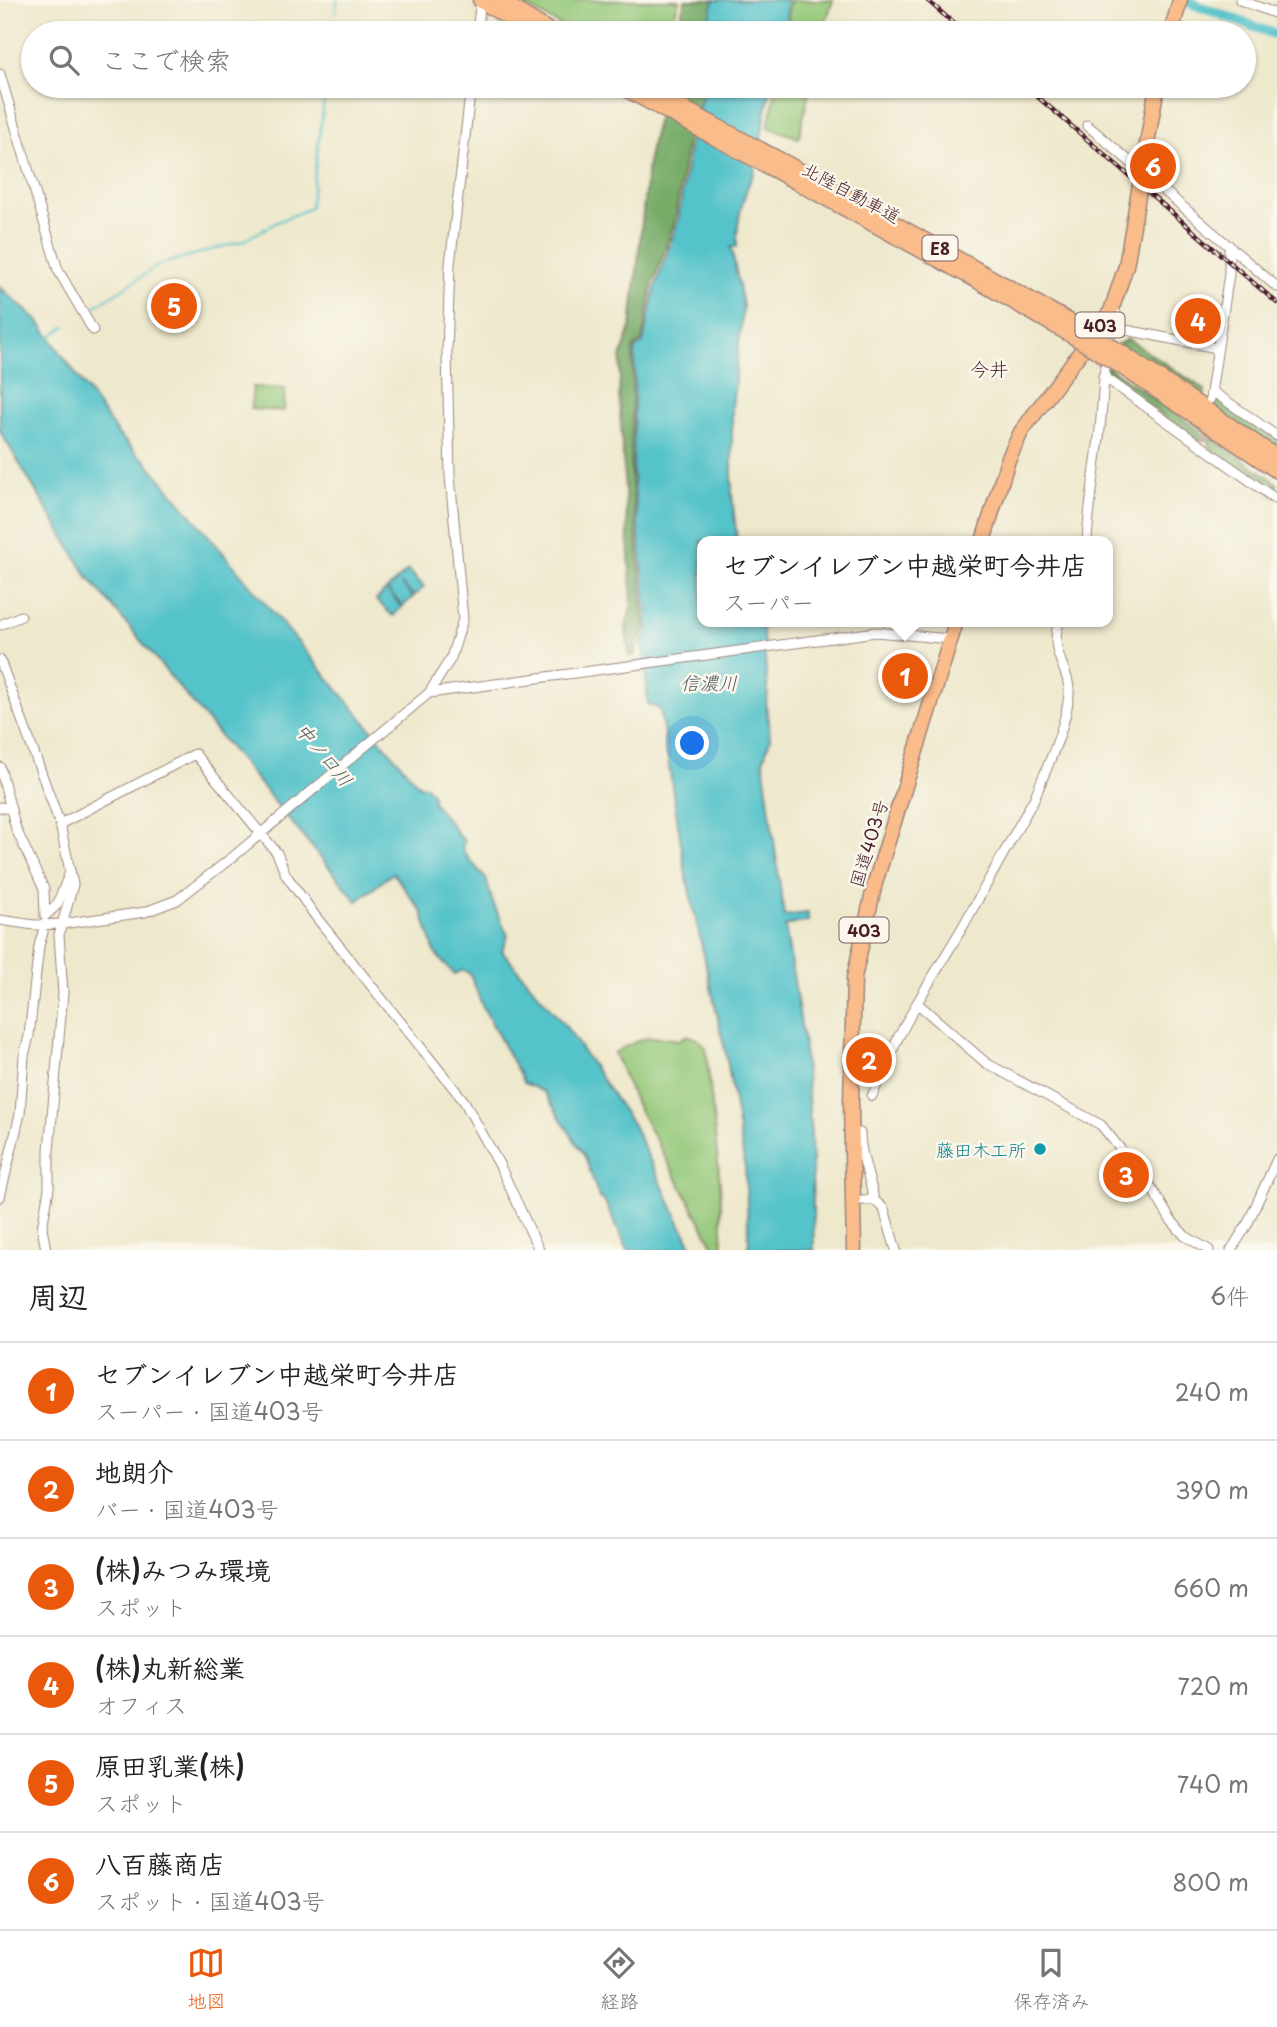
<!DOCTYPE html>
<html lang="ja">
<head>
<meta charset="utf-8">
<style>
	:root { --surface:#fff; --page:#f2f2f2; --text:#222; --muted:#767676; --line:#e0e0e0; --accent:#ea580c }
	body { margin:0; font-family:"Playpen Sans","Klee One",sans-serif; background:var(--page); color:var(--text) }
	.you { position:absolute; left:693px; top:744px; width:24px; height:24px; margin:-18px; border:5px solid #fff; border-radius:50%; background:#1a73e8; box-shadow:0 0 0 10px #1a73e833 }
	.badge { display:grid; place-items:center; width:46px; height:46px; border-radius:50%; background:var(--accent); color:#fff; font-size:23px; font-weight:700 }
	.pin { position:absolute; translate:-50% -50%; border:4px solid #fff; box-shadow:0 2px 7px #0006 }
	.popup { position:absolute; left:697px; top:536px; width:416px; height:91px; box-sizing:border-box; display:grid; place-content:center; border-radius:14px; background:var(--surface); filter:drop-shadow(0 2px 5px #0005); font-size:23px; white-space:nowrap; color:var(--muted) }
	.popup b { font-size:26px; color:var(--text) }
	.popup::after { content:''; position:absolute; left:50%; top:100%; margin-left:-14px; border:14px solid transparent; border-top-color:var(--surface) }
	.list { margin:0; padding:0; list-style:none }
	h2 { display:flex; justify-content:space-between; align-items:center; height:91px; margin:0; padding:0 28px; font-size:30px }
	h2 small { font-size:23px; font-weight:400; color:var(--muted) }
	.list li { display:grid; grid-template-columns:46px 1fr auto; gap:21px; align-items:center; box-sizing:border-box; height:98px; padding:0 28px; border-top:2px solid var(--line) }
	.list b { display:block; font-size:26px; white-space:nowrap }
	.list p { margin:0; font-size:23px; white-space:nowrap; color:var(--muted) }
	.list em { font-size:23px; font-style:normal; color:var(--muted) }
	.icon { flex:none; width:38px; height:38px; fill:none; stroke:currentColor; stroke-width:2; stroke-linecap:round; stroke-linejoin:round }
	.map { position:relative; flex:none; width:1277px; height:1250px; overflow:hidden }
	.search { position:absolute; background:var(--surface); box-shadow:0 2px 5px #0004; left:21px; right:21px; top:21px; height:77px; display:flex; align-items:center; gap:18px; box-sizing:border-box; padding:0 24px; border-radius:38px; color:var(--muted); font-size:26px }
	.sheet { height:679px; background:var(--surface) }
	nav { display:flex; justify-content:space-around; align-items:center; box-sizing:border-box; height:98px; border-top:2px solid var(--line); background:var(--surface); font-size:19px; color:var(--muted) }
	nav a { display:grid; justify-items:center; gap:4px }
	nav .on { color:var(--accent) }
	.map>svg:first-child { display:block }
	.green { fill:#94c879; stroke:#6f7452; stroke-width:2 }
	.forest { fill:#77ac69; stroke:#60664a; stroke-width:2 }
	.water { fill:#55c3ca; stroke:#50717a; stroke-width:2 }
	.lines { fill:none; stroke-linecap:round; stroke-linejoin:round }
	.stream { stroke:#55c3ca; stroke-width:2 }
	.river { stroke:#55c3ca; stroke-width:10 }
	.minor-tunnel { stroke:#cdc0ac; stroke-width:9; stroke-dasharray:9 4.5; stroke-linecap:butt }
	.minor-casing { stroke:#9c847c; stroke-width:11 }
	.highway-casing { stroke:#9c847c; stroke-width:17 }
	.minor { stroke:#fff; stroke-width:9 }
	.highway { stroke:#f9bc8a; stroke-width:14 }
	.rail-casing { stroke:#4a1f2b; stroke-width:4.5 }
	.rail { stroke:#fbf7ec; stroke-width:2; stroke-dasharray:5; stroke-linecap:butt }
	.highway-bridge-casing { stroke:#9c847c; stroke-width:17; stroke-linecap:butt }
	.highway-bridge { stroke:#f9bc8a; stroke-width:14 }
	.culture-dot { fill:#0f9aa8; stroke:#fbf7ec; stroke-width:2.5 }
	.labels { text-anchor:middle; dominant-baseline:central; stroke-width:5; stroke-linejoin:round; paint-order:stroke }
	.shield { fill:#fbf7ec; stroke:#7f6065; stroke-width:2 }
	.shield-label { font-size:16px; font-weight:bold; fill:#4a1f2b }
	.street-label { font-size:18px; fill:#4a1f2b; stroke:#fbf7ec }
	.culture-label { font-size:18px; fill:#0d838f; stroke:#fbf7ec; text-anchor:end }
	.neighbourhood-label { font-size:19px; fill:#4a1f2b; stroke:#fbf7ec }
	.water-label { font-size:19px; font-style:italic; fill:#4e5863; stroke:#fbf7ec }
</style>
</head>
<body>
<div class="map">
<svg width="1277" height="1250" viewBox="0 0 1277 1250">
	<rect width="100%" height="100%" fill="#fbf7ec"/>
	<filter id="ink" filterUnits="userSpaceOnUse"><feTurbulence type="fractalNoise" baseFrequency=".0143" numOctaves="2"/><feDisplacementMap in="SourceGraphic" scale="14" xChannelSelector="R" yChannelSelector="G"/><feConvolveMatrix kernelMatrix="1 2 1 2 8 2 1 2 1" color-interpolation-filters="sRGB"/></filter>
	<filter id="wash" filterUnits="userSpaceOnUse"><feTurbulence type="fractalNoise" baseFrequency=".00686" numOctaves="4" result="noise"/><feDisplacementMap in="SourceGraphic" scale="28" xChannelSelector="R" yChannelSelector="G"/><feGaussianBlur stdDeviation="1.57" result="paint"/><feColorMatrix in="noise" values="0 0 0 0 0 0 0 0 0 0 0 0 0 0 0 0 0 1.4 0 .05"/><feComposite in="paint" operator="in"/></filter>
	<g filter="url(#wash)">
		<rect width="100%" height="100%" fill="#eee8cc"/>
		<path class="green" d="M527 0H679L669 33H574L527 7Z
			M790 0H833L822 33H790L791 26 788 14Z
			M777 86H810L799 138 768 127Z
			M253 387 285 389 284 411 251 409Z
			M687 1035 698 1039 706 1048 720 1183 723 1250H716L637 1106 614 1053C640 1038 648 1034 679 1040Z"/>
		<path class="forest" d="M685 0H721L713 33H676Z
			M663 86H705L702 111 663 88Z
			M659 113 689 129 675 221 652 287 642 341 633 348 631 474 645 627 644 635 638 639 635 655 629 656 626 627 632 603 619 395 621 357 631 327 649 154Z
			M1128 339 1205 390 1204 402 1118 344Z
			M1107 366 1202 432 1201 440 1198 442 1106 375Z
			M1215 397 1277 438V452L1211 406Z
			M1208 435 1277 483V497L1210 449Z"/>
		<path class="water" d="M714 0H787C785 12 788 22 786 33H706Z
			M702 86H771L754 173C743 193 736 224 737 247H731L743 306 732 407V496L737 541H702V622H762L768 694 766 703 770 739 763 761 784 916 808 913V921L785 926 803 1037 811 1135 814 1250H747L749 1242 745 1167 727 1059 686 875 660 709 648 704 645 658 641 642 647 636 648 627 633 474 635 349 643 343 655 288 678 221 691 136 703 93Z
			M0 287 39 322 118 434 140 457 144 459 419 786H426L433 795V802L457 832V836H460L465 842 462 844 464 853 486 879 493 903 508 936 502 951 567 1028 633 1125 693 1250H628L605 1202 599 1197 585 1157 544 1092 524 1083 482 1005 470 974 463 970 454 974 435 953 422 912 393 873 357 901 87 576 0 431Z
			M408 570 424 587 414 596 401 584 413 597 403 606 387 590 402 607 393 616 376 600Z"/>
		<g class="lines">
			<path class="stream" d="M336 12 337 0
				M333 33 335 19
				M91 309 161 264 243 241 277 222 310 208 326 86
				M50 337 66 326"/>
			<path class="river" d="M1182 0 1277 35"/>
		</g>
	</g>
	<g filter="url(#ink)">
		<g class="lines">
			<path class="minor-tunnel" d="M1204 439 1206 420"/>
			<g class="minor-casing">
				<path id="minor" d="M1240 0 1277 14
					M477 33 480 7
					M0 74 58 270 93 330
					M1087 125 1277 287
					M1111 327 1217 348
					M1103 376 1277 500
					M1212 391 1277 436
					M1210 399 1229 274V245
					M1087 541C1089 503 1096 467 1100 429 1104 390 1103 351 1116 313L1113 309
					M0 625 21 616
					M0 660 60 824 73 885 59 935 63 993 49 1150V1189L42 1228 46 1250
					M429 693 876 632 950 639
					M0 767 16 829 44 889 45 916
					M0 807 11 809
					M60 824 195 754 277 853 286 875 316 917 464 1101 500 1166 539 1250
					M45 916 57 905 70 872
					M0 920 34 925 62 924 145 912 177 900 234 856 429 693 451 658 463 619 450 476 447 352 450 264 471 86
					M917 1003 986 1063 1101 1125 1151 1187 1170 1219 1185 1236 1209 1250
					M872 1096 898 1038 917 1003 962 928 1034 799C1047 767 1065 730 1069 695 1071 669 1048 654 1059 622
					M860 1133C860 1156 870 1177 874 1200
					M0 1197 20 1114 24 1056 29 1036 39 946 43 932
					M852 1200H874L884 1209 896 1250
					M1231 1250 1247 1225 1277 1159"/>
			</g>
			<g class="highway-casing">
				<path id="highway" d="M480 0 531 33
					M500 0 553 33
					M1171 33 1180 0
					M620 86 972 278 1074 337
					M642 86 799 170 1080 327
					M1121 352 1277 457
					M1114 362 1277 471
					M983 541 1008 460 1021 432 1111 311 1126 266 1157 86
					M854 1250 851 1103 854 978 875 883 956 622"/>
			</g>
			<use href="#minor" class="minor"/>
			<use href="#highway" class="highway"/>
			<g class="rail-casing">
				<path id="rail" d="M927 0 965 33
					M1025 86 1277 303"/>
			</g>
			<use href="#rail" class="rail"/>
			<g class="highway-bridge-casing">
				<path id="highway-bridge" d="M1080 327 1121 352
					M1074 337 1114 362"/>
			</g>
			<use href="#highway-bridge" class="highway-bridge"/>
		</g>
	</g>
	<circle class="culture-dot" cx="1040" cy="1149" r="7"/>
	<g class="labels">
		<g class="shield">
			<rect x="922.5" y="235.5" width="35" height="25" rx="5"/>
			<rect x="1075.5" y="312.5" width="49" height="25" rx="5"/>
			<rect x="839.5" y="917.5" width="49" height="25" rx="5"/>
		</g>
		<g class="shield-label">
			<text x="940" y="248">E8</text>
			<text x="1100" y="325">403</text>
			<text x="864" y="930">403</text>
		</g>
		<g class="street-label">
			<text transform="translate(852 192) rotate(28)">北陸自動車道</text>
			<text transform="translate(868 843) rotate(-73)">国道403号</text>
		</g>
		<g class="culture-label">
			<text x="1026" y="1149">藤田木工所</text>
		</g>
		<g class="neighbourhood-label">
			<text x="989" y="368">今井</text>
		</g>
		<g class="water-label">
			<text x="709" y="682">信濃川</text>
			<text transform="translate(325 754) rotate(50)">中ノ口川</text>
		</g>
	</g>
</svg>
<div class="you"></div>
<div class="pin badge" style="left:905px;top:676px">1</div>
<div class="popup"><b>セブンイレブン中越栄町今井店</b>スーパー</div>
<div class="pin badge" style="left:869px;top:1060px">2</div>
<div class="pin badge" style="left:1126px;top:1175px">3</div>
<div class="pin badge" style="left:1198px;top:321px">4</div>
<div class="pin badge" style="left:174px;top:306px">5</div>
<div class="pin badge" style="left:1153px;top:166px">6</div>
<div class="search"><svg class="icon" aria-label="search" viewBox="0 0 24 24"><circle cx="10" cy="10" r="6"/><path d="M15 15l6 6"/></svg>ここで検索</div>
</div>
<section class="sheet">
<h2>周辺<small>6件</small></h2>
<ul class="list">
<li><span class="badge">1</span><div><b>セブンイレブン中越栄町今井店</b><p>スーパー · 国道403号</p></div><em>240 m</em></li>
<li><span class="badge">2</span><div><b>地朗介</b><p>バー · 国道403号</p></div><em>390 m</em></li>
<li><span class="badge">3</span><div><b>(株)みつみ環境</b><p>スポット</p></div><em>660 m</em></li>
<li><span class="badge">4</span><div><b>(株)丸新総業</b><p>オフィス</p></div><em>720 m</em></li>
<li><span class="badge">5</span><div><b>原田乳業(株)</b><p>スポット</p></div><em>740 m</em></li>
<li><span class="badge">6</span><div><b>八百藤商店</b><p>スポット · 国道403号</p></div><em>800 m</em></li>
</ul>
</section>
<nav>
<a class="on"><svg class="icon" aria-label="map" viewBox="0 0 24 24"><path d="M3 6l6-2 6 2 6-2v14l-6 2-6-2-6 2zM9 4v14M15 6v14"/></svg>地図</a>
<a><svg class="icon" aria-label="directions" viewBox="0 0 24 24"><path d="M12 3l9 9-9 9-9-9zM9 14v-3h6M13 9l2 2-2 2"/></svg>経路</a>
<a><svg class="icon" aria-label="saved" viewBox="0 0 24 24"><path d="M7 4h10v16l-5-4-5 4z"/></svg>保存済み</a>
</nav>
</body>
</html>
